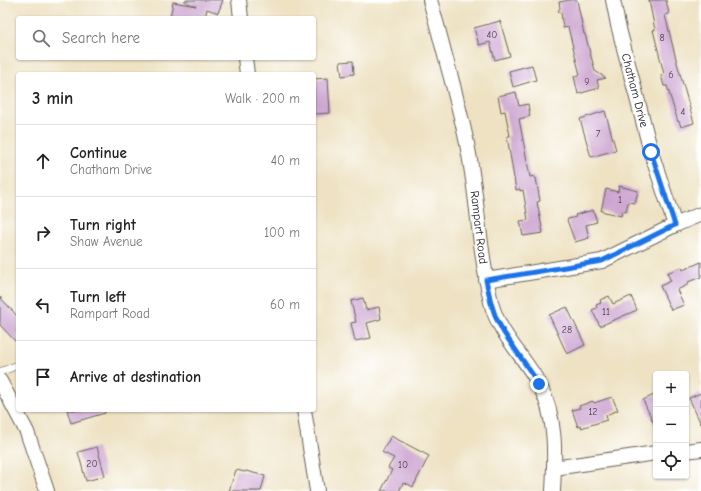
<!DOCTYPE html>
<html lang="en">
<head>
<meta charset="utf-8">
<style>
	:root { --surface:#fff; --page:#f2f2f2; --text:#222; --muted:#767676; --line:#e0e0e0 }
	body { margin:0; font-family:"Comic Neue",sans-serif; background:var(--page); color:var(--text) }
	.controls { position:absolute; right:12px; bottom:12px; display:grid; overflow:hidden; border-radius:4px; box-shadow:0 1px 3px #0004 }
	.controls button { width:36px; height:36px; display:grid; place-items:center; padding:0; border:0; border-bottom:1px solid var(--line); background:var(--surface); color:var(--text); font:20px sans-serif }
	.stop { position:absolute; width:12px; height:12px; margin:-9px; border:3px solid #1a73e8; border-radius:50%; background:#fff }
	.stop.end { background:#1a73e8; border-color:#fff; box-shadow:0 1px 4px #0008 }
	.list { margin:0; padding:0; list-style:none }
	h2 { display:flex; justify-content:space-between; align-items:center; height:52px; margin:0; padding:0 16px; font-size:17px }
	h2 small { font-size:13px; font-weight:400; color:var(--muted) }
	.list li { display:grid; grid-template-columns:26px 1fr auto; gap:12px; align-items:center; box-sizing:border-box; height:72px; padding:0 16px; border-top:1px solid var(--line) }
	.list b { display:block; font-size:15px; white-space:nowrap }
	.list p { margin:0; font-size:13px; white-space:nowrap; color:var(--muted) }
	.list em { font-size:13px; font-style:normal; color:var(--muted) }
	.icon { flex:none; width:22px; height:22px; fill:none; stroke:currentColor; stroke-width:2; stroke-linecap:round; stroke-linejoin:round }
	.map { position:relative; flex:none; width:701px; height:491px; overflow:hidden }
	.search { position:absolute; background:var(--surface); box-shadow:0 1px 3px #0004; left:16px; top:16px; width:300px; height:44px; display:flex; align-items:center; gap:10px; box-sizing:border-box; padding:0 14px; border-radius:4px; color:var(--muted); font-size:15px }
	.panel { position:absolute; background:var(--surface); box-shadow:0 1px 3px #0004; left:16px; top:72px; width:300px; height:340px; border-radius:4px }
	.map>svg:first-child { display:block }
	.building { fill:#cda5d1 }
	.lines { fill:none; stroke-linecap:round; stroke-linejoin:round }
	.service-casing { stroke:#666156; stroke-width:8 }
	.minor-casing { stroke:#666156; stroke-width:16 }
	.service { stroke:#fff; stroke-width:7 }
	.minor { stroke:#fff; stroke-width:14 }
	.route { stroke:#1a73e8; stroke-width:5 }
	.labels { text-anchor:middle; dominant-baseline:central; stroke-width:3; stroke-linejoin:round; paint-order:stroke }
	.number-label { font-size:10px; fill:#483e49 }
	.street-label { font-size:12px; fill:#1c1c1c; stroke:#fff }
</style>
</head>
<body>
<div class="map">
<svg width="701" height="491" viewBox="0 0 701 491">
	<rect width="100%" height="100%" fill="#fff"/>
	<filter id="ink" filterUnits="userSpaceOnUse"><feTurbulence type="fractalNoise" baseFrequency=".025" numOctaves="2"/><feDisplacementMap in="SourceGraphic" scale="8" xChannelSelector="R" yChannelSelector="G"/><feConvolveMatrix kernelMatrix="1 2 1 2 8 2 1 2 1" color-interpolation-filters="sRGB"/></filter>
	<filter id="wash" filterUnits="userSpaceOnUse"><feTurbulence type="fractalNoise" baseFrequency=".012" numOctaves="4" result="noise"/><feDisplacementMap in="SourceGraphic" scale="16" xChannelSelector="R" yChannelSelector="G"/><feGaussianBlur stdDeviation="0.9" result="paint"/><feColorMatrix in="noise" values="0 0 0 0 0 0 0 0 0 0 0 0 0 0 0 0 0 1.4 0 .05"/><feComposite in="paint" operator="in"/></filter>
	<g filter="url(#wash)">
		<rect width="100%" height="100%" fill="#eee2c3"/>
		<g id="blocks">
			<path class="building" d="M185 0H223L218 13 207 9 205 18H170L173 2 196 6 185 2Z
				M570 0H577L584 34H585L595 71 606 78 597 80 599 88 578 94 574 76 580 75 568 27 563 28 561 13 558 11 560 8 559 2Z
				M649 0H666L669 14 665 15 677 63 694 123 681 127 679 121 678 122 667 86H664L661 75 664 74 653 30H655Z
				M500 21 510 56 495 60 490 42 479 45 474 28Z
				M353 61 354 74 342 76 340 62Z
				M532 65 536 80 513 87 509 71Z
				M328 78 330 113 314 114V79Z
				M516 92 519 106 528 104 530 116 519 119 530 177 534 176V178H536L540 201 537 202 543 233 523 236 520 221 528 220 523 190 520 191V189L516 190 507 136H510L505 111 501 112 498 96Z
				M605 111 616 150 591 157 580 119Z
				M619 186 638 191 635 203 628 202 626 212 622 211 621 216 601 211 606 189 618 192Z
				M593 210 597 222 586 225 589 238 575 242 567 220 568 219 576 217 575 215Z
				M701 262V277L688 282 689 284 677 290 684 305 671 310 660 286 671 281 667 273 682 267 683 270Z
				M609 296 613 304 631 296 637 310 600 326 592 310 597 308 596 305 601 303 600 300Z
				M0 297 18 317V344L0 325Z
				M363 298 366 310 379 307 381 319 367 323 371 338 355 341 351 323 356 322 351 301Z
				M567 307 585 345 567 354 549 315Z
				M701 393V424L689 398Z
				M656 394V428L643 400Z
				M612 397 618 410 606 415 607 420 581 428V426L578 427 572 410 580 408 579 406 593 401 594 403Z
				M67 410H105V413L71 423Z
				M391 436 429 456 413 487 406 483V485L403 483 399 491H381L392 470 388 468 394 458 382 452Z
				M97 447 105 476 86 481 78 452Z
				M236 470 245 472 246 471 265 476 261 491H229Z"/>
		</g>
	</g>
	<g filter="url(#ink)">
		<use href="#blocks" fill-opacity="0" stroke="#666156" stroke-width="1"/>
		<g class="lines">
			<g class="service-casing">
				<path id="service" d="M0 372 18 365"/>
			</g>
			<g class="minor-casing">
				<g id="minor">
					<path d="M239 0 241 18"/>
					<path id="s1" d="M430 0C438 28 445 56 453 85 458 106 464 127 468 149 478 200 479 252 491 302 498 333 524 356 539 384 557 417 555 455 553 491"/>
					<path id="s2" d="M613 0 618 25 651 152 675 225"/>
					<path d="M245 58 247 74"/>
					<path d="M486 280 602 261 675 225 701 214"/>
					<path d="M0 381 27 432 47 491"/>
					<path d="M304 410 317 491"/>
					<path d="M686 451 701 449"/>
					<path d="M554 468 656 453"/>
				</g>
			</g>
			<use href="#service" class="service"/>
			<use href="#minor" class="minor"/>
		</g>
	</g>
	<g class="lines" filter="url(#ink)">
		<path class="route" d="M539 384 504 333 496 318 491 303 486 280 602 261 675 225 651 152"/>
	</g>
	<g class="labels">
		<g class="number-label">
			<text x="492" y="35">40</text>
			<text x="662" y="38">8</text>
			<text x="671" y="75">6</text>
			<text x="587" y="82">9</text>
			<text x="683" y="112">4</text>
			<text x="598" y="134">7</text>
			<text x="620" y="200">1</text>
			<text x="606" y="312">11</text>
			<text x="567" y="330">28</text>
			<text x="593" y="412">12</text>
			<text x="92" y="464">20</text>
			<text x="403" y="465">10</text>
		</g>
		<g class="street-label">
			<text stroke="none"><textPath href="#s2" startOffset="93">Chatham Drive</textPath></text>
			<text stroke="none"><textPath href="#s1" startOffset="233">Rampart Road</textPath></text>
		</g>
	</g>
</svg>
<div class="controls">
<button>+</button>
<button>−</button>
<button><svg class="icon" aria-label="locate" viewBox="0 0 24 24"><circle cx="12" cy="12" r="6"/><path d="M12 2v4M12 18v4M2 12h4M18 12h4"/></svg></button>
</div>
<div class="stop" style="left:651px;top:152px"></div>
<div class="stop end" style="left:539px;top:384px"></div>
<div class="search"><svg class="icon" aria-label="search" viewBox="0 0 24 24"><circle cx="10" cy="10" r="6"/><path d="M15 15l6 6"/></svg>Search here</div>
<section class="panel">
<h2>3 min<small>Walk · 200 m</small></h2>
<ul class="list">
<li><svg class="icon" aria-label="ahead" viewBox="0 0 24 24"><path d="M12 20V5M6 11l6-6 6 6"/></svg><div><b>Continue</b><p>Chatham Drive</p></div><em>40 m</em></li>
<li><svg class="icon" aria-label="right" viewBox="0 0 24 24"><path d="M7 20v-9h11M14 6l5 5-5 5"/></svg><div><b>Turn right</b><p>Shaw Avenue</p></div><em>100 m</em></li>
<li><svg class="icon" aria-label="left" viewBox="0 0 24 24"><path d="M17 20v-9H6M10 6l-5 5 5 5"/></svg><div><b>Turn left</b><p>Rampart Road</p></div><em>60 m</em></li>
<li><svg class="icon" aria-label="arrive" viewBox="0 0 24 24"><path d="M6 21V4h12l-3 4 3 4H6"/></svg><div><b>Arrive at destination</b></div></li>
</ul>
</section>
</div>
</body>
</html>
